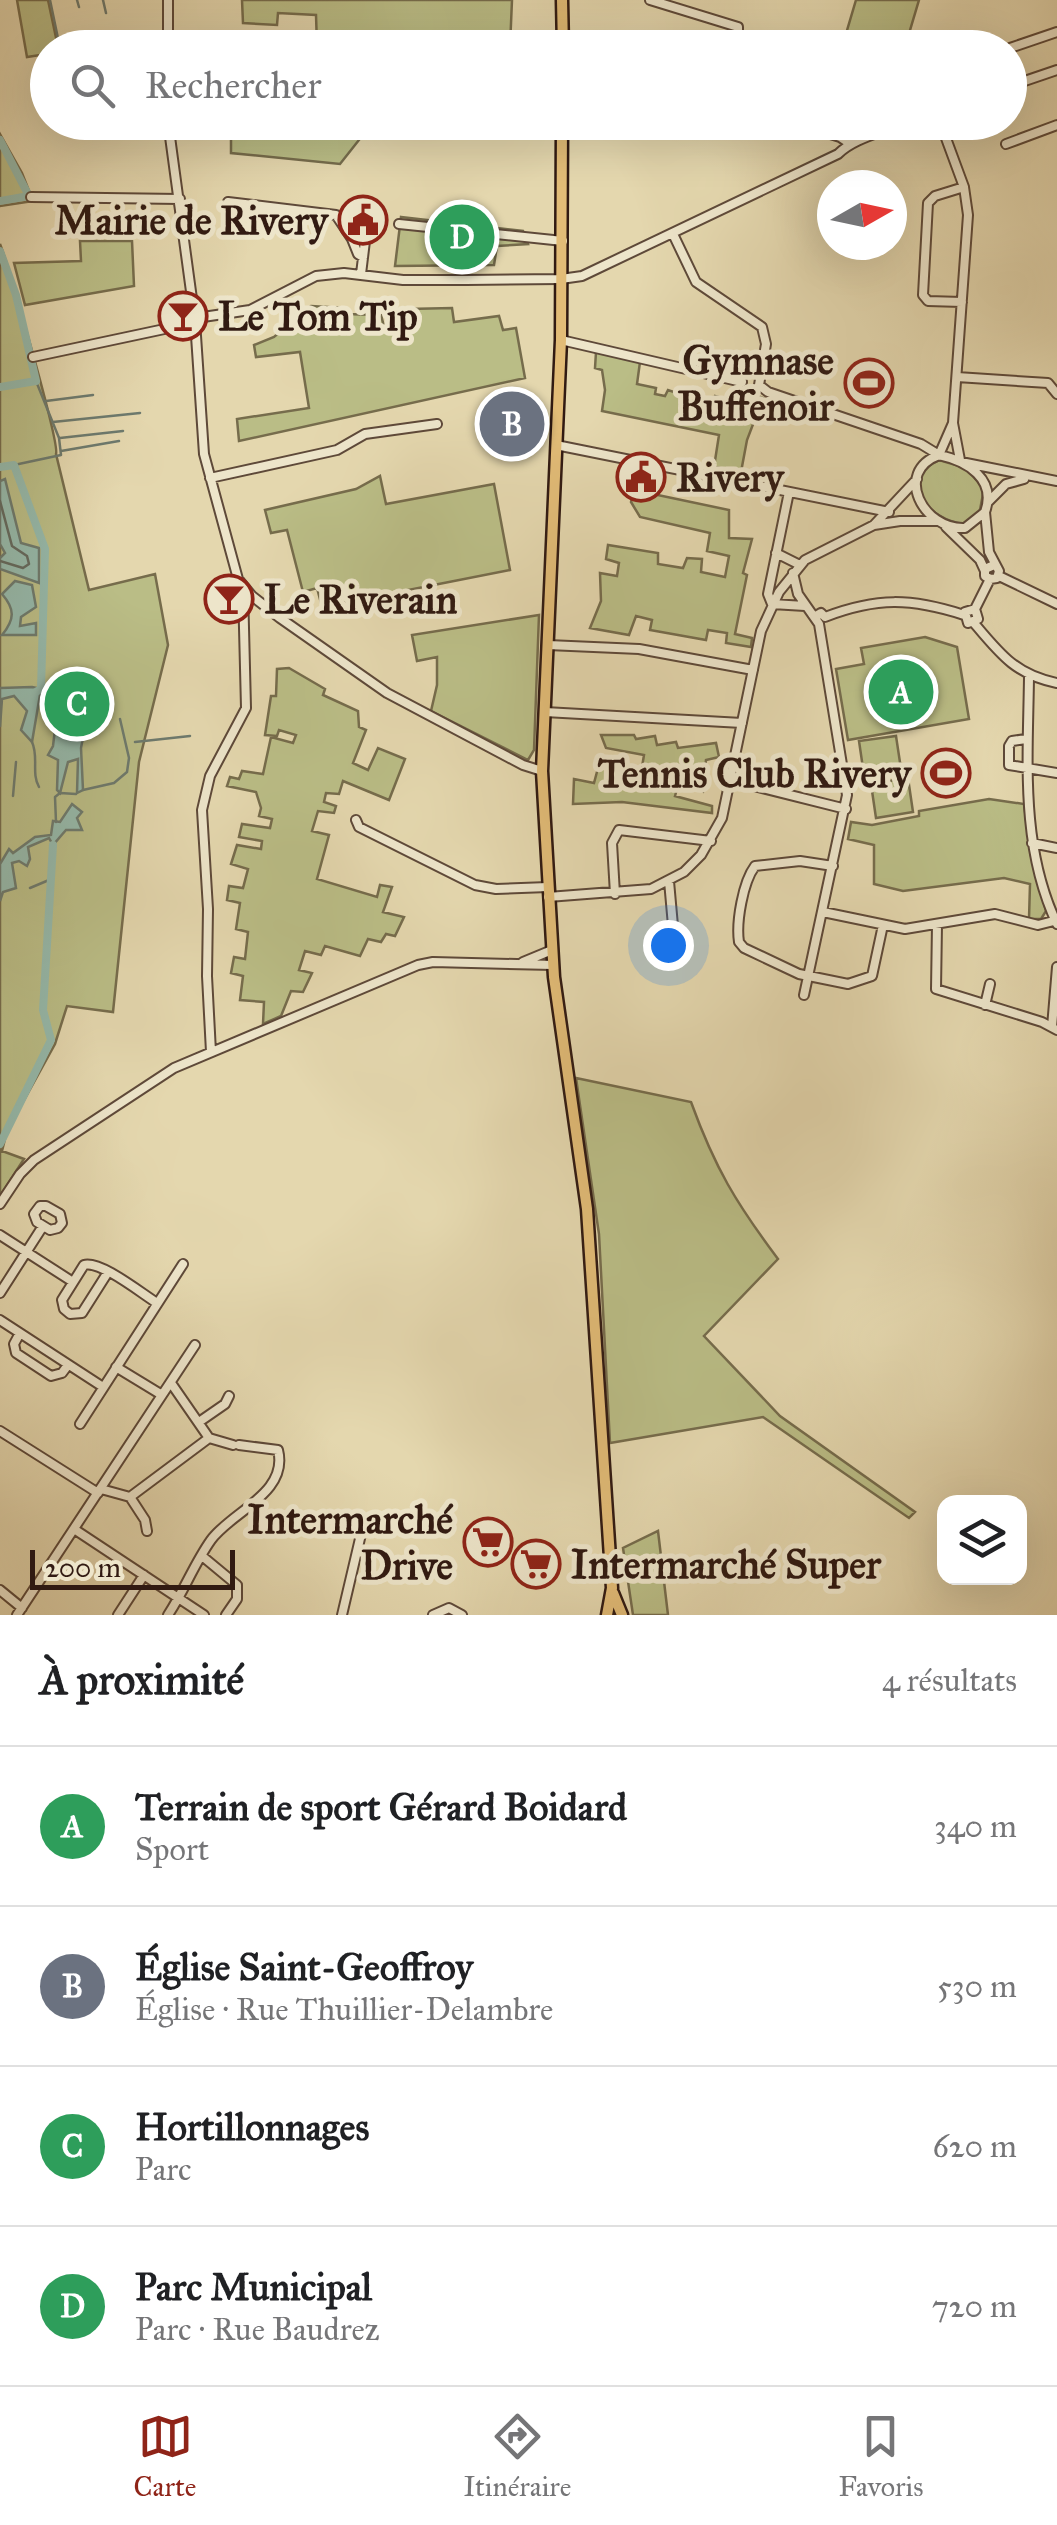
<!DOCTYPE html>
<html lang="fr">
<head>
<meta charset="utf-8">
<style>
	:root { --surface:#fff; --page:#f2f2f2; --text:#202124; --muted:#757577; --line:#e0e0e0; --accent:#8f2418 }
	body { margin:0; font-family:"IM FELL Great Primer",serif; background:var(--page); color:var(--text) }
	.controls { position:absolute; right:30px; bottom:30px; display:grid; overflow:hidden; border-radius:20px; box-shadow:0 10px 40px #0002 }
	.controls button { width:90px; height:90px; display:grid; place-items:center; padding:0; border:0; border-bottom:2px solid var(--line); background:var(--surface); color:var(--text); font:50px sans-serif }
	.compass { position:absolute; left:817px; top:170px; width:90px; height:90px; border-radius:50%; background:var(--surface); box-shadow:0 10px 40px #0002; rotate:81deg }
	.scale { position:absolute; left:30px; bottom:25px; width:205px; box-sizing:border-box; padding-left:10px; border:5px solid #311a12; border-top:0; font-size:28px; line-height:35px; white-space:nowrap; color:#311a12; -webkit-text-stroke:8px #ede5ca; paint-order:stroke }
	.you { position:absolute; left:668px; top:945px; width:35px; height:35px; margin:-25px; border:8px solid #fff; border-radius:50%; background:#1a73e8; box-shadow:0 0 0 15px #1a73e833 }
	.badge { display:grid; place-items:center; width:65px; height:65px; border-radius:50%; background:var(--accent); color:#fff; font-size:32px; font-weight:700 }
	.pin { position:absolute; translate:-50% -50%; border:5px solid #fff; box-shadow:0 2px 10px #0006 }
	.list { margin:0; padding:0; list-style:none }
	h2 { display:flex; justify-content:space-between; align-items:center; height:130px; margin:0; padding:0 40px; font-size:42px }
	h2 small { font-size:32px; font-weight:400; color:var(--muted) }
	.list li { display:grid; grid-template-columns:65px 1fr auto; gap:30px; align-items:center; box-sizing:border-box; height:160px; padding:0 40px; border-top:2px solid var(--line) }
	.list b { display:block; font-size:38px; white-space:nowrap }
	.list p { margin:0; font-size:32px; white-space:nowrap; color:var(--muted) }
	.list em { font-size:32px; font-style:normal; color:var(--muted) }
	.icon { flex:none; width:55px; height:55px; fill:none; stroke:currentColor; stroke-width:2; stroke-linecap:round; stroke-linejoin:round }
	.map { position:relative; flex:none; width:1057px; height:1615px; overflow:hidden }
	.search { position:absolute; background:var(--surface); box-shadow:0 10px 40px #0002; left:30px; right:30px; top:30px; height:110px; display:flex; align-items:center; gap:25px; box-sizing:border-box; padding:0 35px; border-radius:55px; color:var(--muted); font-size:38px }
	.sheet { height:770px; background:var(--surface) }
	nav { display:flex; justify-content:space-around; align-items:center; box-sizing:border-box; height:140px; border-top:2px solid var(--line); background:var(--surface); font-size:28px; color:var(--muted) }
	nav a { display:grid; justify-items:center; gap:5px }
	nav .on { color:var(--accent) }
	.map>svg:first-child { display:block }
	.green { fill:#babd86; stroke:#766c4c; stroke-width:2.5 }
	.water { fill:#95baac; stroke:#6d7a6e; stroke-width:2.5 }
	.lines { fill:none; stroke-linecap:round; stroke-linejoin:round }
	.shore { stroke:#636a5f; stroke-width:2.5 }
	.stream { stroke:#6d7a6e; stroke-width:2.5 }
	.canal { stroke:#95baac; stroke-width:8 }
	.minor-casing { stroke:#5e4939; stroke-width:12 }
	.major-casing { stroke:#311a12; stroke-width:15 }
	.minor { stroke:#ede5ca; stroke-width:8 }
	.major { stroke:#e2bc77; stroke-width:10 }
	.labels { text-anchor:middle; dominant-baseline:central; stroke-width:10; stroke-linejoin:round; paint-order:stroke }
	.poi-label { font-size:40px; font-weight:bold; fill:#311a12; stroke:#ede5ca; text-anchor:end }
</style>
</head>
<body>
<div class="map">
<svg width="1057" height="1615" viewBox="0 0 1057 1615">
	<rect width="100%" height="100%" fill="#e4d7ae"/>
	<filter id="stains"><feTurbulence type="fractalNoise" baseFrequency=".002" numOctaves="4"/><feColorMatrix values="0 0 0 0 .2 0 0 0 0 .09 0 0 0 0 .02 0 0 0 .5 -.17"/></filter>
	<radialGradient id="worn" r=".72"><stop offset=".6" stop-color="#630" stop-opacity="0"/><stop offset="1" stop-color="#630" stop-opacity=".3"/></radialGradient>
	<path class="green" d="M17 0H48L58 47 48 48 47 54 27 57Z
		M242 0H512L510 47H274L317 46 316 15 278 13 277 25 243 23Z
		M856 0H919L905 47H853L843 44Z
		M231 123 506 122V125L370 126 340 164 231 153Z
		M0 134 22 173 33 201 0 206Z
		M401 217 523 231 528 244 497 246 494 265 395 266Z
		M80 241H132L134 286 25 305 14 263 81 261Z
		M0 244C9 267 60 444 56 454L89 590 155 574 168 645 139 762 113 1012 67 1006 55 1044 7 1131 2 1151 24 1159 0 1196Z
		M311 306 343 308 344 314 381 315 385 330 408 326V309L452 308 454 322 499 316 503 330 516 328 525 378 239 441 237 419 309 408 300 352 256 357 254 345 274 337Z
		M596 352 640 362 637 384 656 388 655 394 665 396 668 390 712 405 715 396 737 402 741 390 763 398 747 440 741 472 714 467 719 435 602 411 605 390 602 370 595 368Z
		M939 460 966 468 984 489 979 515 965 524C927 521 897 479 939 460Z
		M380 476 386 504 494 484 510 570 322 607 317 588 303 592 287 530 271 533 265 510 356 489Z
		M634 490 729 510V538L752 539 743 573 747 575 735 634 752 638 751 647 726 643 727 633 708 630 706 640 650 630 652 620 636 616 629 635 590 628 601 601 600 573 617 576 619 563 606 559 608 545 658 553V564L683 568 687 558 702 559 701 572 725 577 729 556 707 551 710 533 640 517 631 502Z
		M539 615 534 750 528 760 431 711 437 685V657L417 661 412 635Z
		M925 637 957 647 969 719 848 740 836 669 864 664 861 648Z
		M289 668 325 689 323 695 358 711 359 727 366 730 353 763 368 770 378 748 405 759 389 800 343 781 339 794 326 793 324 802 336 806 334 813 318 811 312 831 329 835 317 879 377 897 380 885 392 887 383 912 404 917 395 936 386 934 381 942 368 939 360 956 325 946 321 955 305 951 299 970 312 973 303 992 291 991 281 1016 263 1024 264 1002 240 1000 243 976 231 973 234 957 245 959 248 932 236 929 240 903 227 900 229 886 243 888 248 869 231 864 237 845 261 849 262 841 239 837 242 824 270 828 272 819 259 816 261 808 256 792 227 786 230 777 239 779 242 771 263 774 271 737 293 743 296 735 279 730 277 736 265 735 271 696H276L277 669Z
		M601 735H634L636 739 655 736 657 745 676 742 678 748 716 743 719 757 706 760 703 791 696 785 679 782 675 796 712 806V813L622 802 573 804 574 779 594 783 598 768 641 773 644 755 606 748Z
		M896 736 901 769 864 775 859 741Z
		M908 778 913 812 876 818 871 784Z
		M989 799 1024 804 1031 856 1046 911 1041 919H1029L1030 884 1004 878 903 891 874 884V845L848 839 851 822 872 825 919 816V811Z
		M576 1078 691 1102C715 1168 736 1203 778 1259L704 1336 780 1416 915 1512 909 1518 763 1417 610 1443 599 1234Z
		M658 1531 668 1615H633L623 1548Z"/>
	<path class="water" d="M5 479 21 543 39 548V583L0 569V558L5 553 0 544V481Z
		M15 581 32 585 36 607 21 617 20 626 36 623V635H2C15 619 15 609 2 594Z
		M32 687 41 689 32 742 21 730 27 711 14 696 2 699 0 727V688Z
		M58 704 70 709 71 722 78 723 87 717 81 748 83 790 77 793 78 759 68 762 60 793 57 790 58 760 48 755 53 746Z
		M72 804 82 812 77 818 82 830H66L53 845 49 838 28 847 30 859 27 866 19 861 12 863 16 888 3 892 0 901V864L9 849 13 853 35 837 51 835 53 821 60 822Z"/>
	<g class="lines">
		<path class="shore" d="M0 501 12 546 27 556 29 564 23 568 0 561"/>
		<path class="stream" d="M50 0 60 48
			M77 0 79 7
			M103 0 106 13
			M46 401 93 395
			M53 422 140 413
			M60 438 123 431
			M61 451 119 441
			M14 465 61 455 59 438 36 381
			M32 742C39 757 31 773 39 787
			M135 742 190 736
			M83 790 114 783 127 772 129 758 120 719
			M13 796 16 762
			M56 822 55 797 60 793 76 794
			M30 888 49 880"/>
		<path class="canal" d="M0 140 29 196 0 201
			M0 251 16 295 36 381 0 387
			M0 467 14 465 45 549 41 689 34 693
			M0 1144 51 1040 43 1010 53 845"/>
		<g class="minor-casing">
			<path id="minor" d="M168 0V48
				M650 0 738 27V45
				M168 44 315 45
				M1010 48 1057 32
				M1010 86 1057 70
				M168 122 195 321 204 454 238 579 252 596 280 618 387 693 523 765 542 771
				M791 122 840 137 849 143
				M842 122 849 143
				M940 122 964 187 968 215 953 423
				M1006 144 1057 125
				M31 197 180 199
				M228 202 336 215 352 239
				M399 224 563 241
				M673 234 696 282 762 327 766 344 759 385 768 392 921 444 939 455 953 423 960 460
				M361 274 365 241 352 239 358 254 363 257
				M962 302 928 301 923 295 928 203 935 196 964 187
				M561 340 742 382
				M33 357 188 324 203 317 250 310 316 276 344 273 403 280H466L561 279 582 276 838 154C854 138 884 132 905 122
				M957 377 1048 383 1057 394
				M556 445 889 512
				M939 455C967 461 997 479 985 512L965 528C923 530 893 472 939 455Z
				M966 463 1057 481
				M210 478 337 450 365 434 437 424
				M789 492 768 594 772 604 805 606
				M988 502 1006 484 1024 479
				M985 512 989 552 999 571 997 578 990 579 985 576V569L994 565
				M874 525 900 521H936
				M946 527 980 560 985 571
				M776 553 800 565
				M793 573 798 594 819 624 847 795 804 995
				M999 576 1057 604
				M975 609 965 612 968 623 978 619 975 609 990 579
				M816 616 821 613 825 617C877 597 911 598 964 615
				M974 623C1000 654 1016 675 1057 683
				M548 645 639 649 753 670
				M1029 677C1028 760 1020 846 1057 924
				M545 712 742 723
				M1026 739 1012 741 1009 746V765L1057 773
				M730 780 846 809
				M356 820 359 827 475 885 496 889 548 887
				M1032 843 1057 848
				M833 866 800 861 755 866C743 882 736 922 739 942L744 948 799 974 848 984 872 976 883 925
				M669 881 674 937
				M615 894 612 843 619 830 711 841
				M548 897 651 889 684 872 701 855 722 818 761 631 779 592 805 560 874 525 917 479
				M823 912 905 929 995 914 1038 925 1057 920
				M937 925 936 989 1042 1022 1057 1030
				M523 962 552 950
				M985 1005 990 984
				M1052 1027 1057 967
				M211 1052 207 976 208 909 202 810 210 776 246 708 243 588
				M0 1204 20 1174 34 1160 174 1068 418 965 433 962 553 965
				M40 1206H46L60 1214 62 1223 58 1228 50 1230 37 1222 34 1214Z
				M0 1235 73 1282
				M108 1272 82 1313 70 1314 64 1309 62 1300 84 1265C100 1260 141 1293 157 1303
				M0 1293 43 1226
				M0 1320 103 1387
				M20 1333 14 1344 16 1353 51 1376 62 1373 68 1365
				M116 1367 162 1395
				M171 1383 209 1438
				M199 1422 225 1404 229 1396
				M80 1424 183 1264
				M0 1431 98 1493
				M209 1438 233 1445
				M101 1489 130 1497 209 1438
				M130 1497 145 1520 147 1531
				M74 1529 204 1615
				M202 1556 237 1585V1599L226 1615
				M0 1590 22 1608
				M17 1615 195 1345
				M118 1615 144 1575
				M168 1615C184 1591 194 1564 211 1540 231 1512 289 1493 278 1450L239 1445
				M342 1615 362 1530
				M433 1615 449 1608 462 1615"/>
		</g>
		<g class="major-casing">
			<path id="major" d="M562 0 563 48
				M562 122 561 340 542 771 554 977 587 1209 612 1588 607 1615
				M613 1593 622 1615"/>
		</g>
		<use href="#minor" class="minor"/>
		<use href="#major" class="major"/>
	</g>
	<defs>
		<g id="civic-ring" transform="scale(2.5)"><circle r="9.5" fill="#ede5ca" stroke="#8f2418" stroke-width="1.5"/><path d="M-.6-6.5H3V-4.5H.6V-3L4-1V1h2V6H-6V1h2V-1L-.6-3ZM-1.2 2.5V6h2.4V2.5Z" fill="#8f2418"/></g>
		<g id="bar-ring" transform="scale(2.5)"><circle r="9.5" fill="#ede5ca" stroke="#8f2418" stroke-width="1.5"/><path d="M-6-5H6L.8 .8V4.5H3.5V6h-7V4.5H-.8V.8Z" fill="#8f2418"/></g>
		<g id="stadium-ring" transform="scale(2.5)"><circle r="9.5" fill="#ede5ca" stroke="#8f2418" stroke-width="1.5"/><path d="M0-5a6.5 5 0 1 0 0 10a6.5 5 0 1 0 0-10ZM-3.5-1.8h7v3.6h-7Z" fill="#8f2418"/></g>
		<g id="supermarket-ring" transform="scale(2.5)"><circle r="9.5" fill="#ede5ca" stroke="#8f2418" stroke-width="1.5"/><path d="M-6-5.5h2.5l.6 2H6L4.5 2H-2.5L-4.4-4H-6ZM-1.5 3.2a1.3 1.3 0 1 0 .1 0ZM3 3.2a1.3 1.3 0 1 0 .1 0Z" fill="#8f2418"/></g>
	</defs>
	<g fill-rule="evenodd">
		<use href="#civic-ring" x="363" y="220"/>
		<use href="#bar-ring" x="183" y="316"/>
		<use href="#stadium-ring" x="869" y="383"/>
		<use href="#civic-ring" x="641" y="477"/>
		<use href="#bar-ring" x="229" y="599"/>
		<use href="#stadium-ring" x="946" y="773"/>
		<use href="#supermarket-ring" x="488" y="1542"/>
		<use href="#supermarket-ring" x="536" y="1564"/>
	</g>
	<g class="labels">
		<g class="poi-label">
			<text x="328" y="220">Mairie de Rivery</text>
			<text x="218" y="316" text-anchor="start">Le Tom Tip</text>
			<text x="834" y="360">Gymnase<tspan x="834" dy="46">Buffenoir</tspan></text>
			<text x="676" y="477" text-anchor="start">Rivery</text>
			<text x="264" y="599" text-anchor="start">Le Riverain</text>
			<text x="911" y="773">Tennis Club Rivery</text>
			<text x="453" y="1519">Intermarché<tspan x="453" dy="46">Drive</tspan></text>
			<text x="571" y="1564" text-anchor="start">Intermarché Super</text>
		</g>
	</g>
	<rect width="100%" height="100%" filter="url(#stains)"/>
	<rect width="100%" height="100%" fill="url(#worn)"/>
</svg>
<div class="controls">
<button><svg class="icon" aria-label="layers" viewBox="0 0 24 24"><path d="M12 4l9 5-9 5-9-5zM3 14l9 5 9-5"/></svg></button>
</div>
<svg class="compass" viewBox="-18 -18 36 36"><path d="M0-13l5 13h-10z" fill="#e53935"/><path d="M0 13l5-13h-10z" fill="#757577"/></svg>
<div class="scale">200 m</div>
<div class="you"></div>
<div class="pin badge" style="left:901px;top:692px;background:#2e9e5b">A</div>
<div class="pin badge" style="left:512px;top:424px;background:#6b7280">B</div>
<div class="pin badge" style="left:77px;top:704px;background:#2e9e5b">C</div>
<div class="pin badge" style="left:462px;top:237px;background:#2e9e5b">D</div>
<div class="search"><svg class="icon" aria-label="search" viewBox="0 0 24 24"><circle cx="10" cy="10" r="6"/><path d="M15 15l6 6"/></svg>Rechercher</div>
</div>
<section class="sheet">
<h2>À proximité<small>4 résultats</small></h2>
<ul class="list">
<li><span class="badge" style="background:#2e9e5b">A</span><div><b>Terrain de sport Gérard Boidard</b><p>Sport</p></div><em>340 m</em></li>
<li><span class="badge" style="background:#6b7280">B</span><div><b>Église Saint-Geoffroy</b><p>Église · Rue Thuillier-Delambre</p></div><em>530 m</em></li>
<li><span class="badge" style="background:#2e9e5b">C</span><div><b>Hortillonnages</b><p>Parc</p></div><em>620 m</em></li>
<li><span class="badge" style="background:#2e9e5b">D</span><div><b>Parc Municipal</b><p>Parc · Rue Baudrez</p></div><em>720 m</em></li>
</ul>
</section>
<nav>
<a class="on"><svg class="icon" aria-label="map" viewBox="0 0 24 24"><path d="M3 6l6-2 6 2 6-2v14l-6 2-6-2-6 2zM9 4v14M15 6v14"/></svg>Carte</a>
<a><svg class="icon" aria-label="directions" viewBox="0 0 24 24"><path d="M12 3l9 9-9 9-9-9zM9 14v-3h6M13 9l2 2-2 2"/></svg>Itinéraire</a>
<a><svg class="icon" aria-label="saved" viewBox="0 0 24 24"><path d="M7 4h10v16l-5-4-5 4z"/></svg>Favoris</a>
</nav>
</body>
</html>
